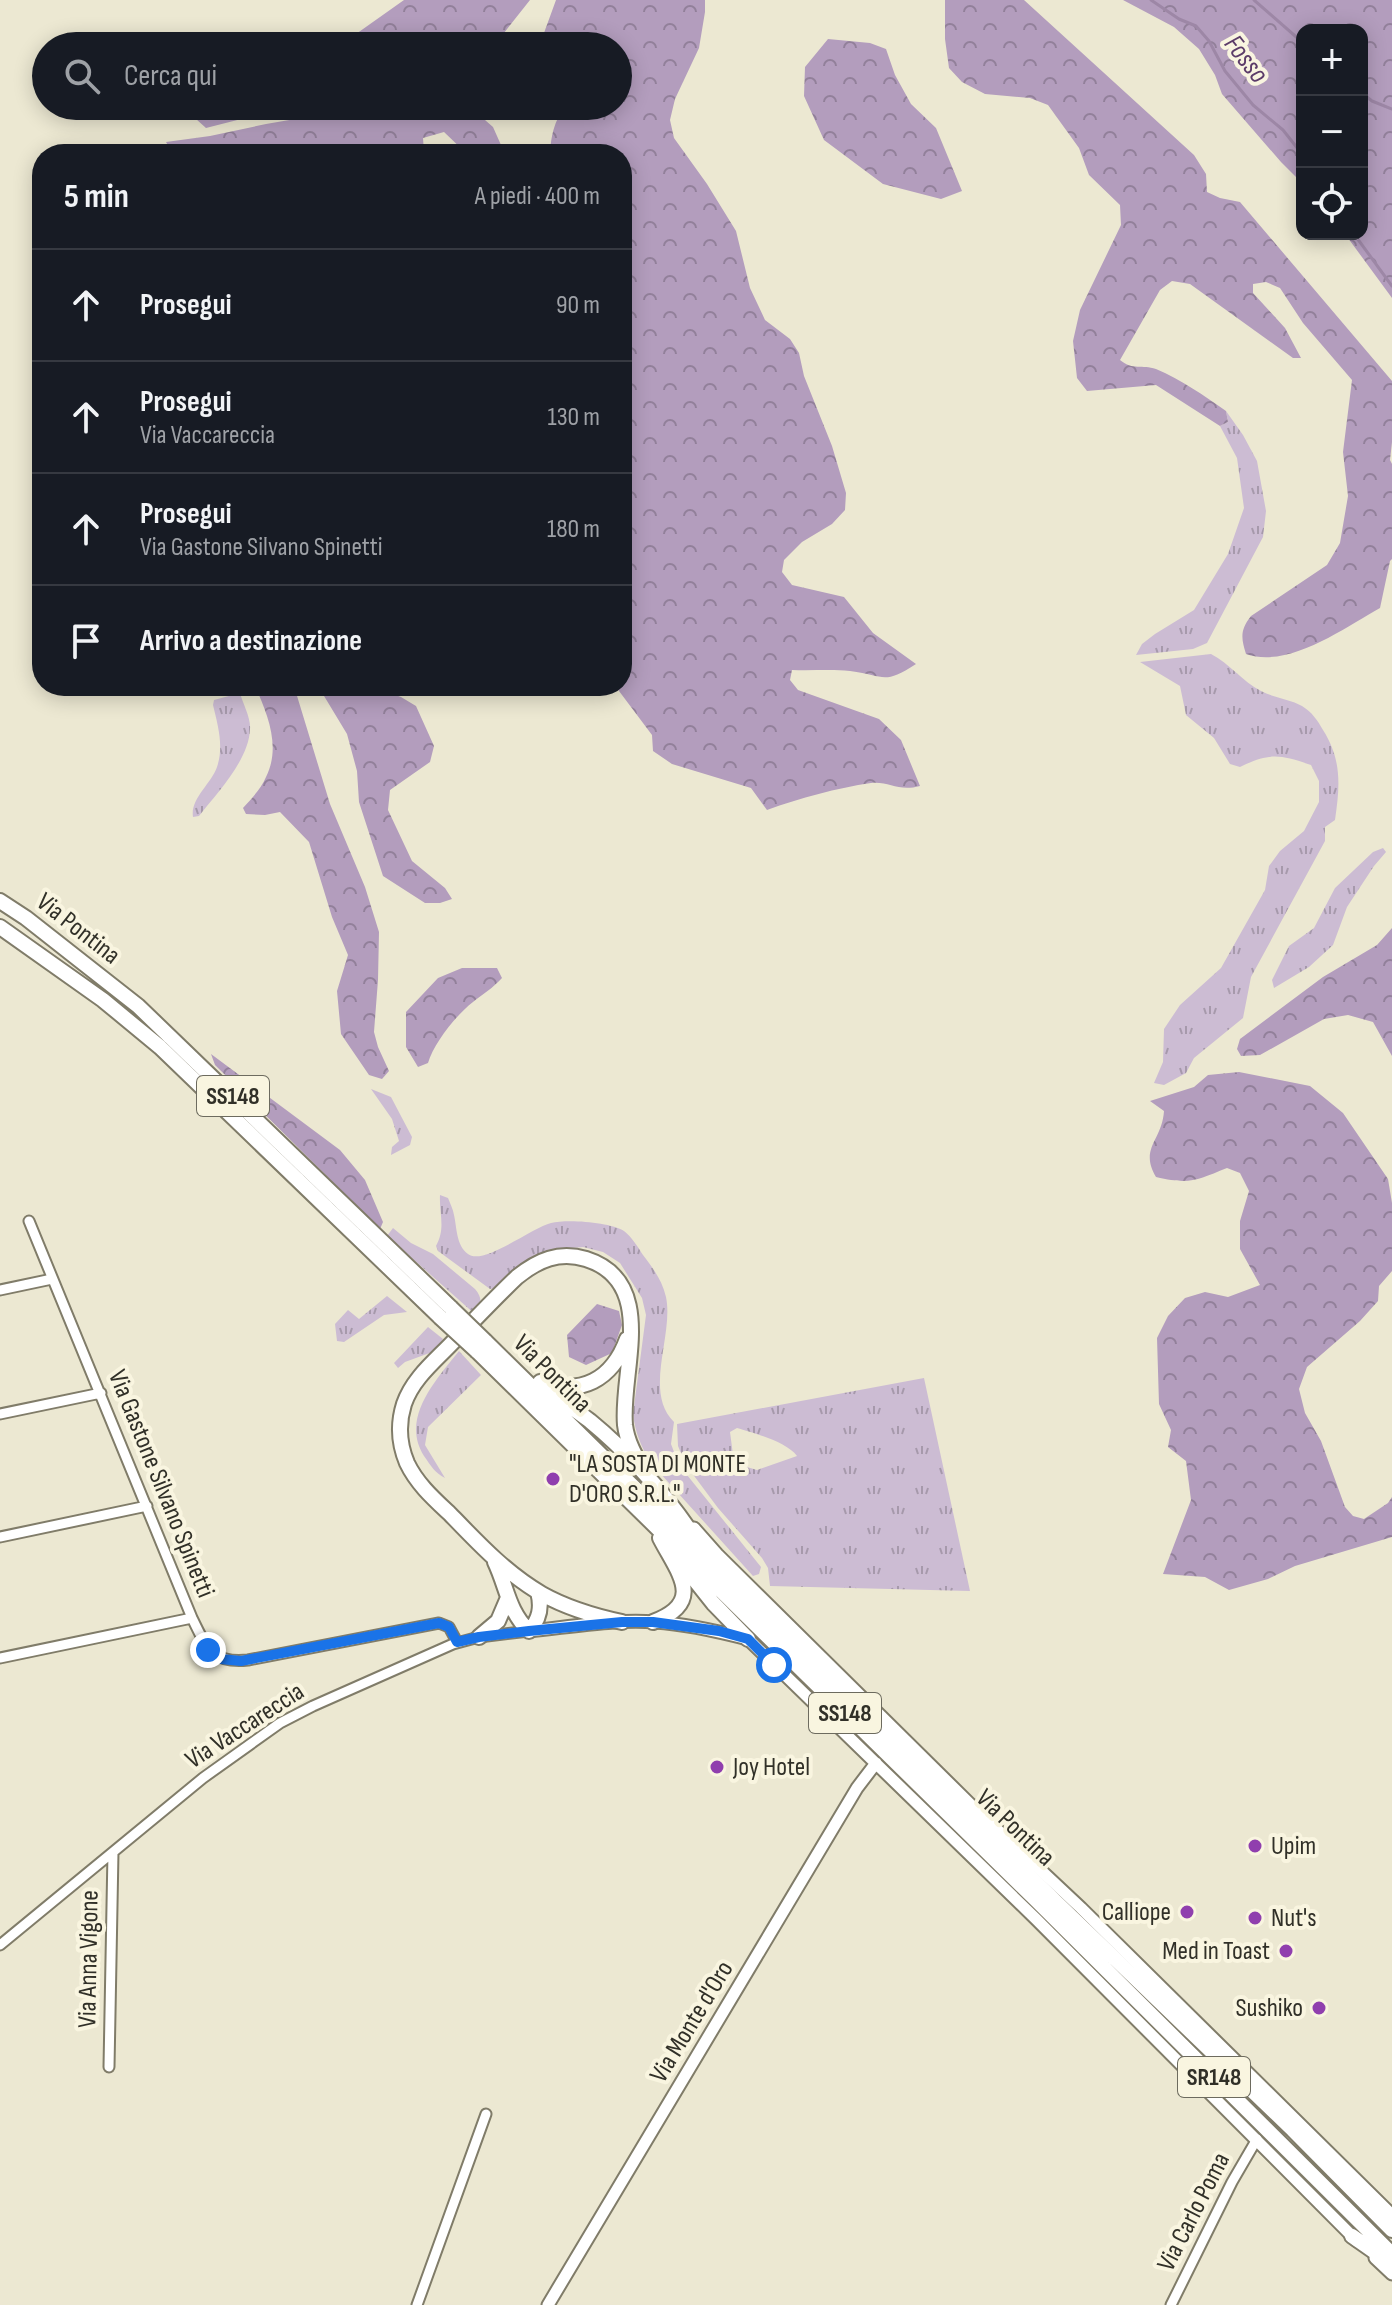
<!DOCTYPE html>
<html lang="it">
<head>
<meta charset="utf-8">
<style>
	:root { --surface:#171b24; --page:#20242c; --text:#f1f3f6; --muted:#9ea1a6; --line:#363941 }
	body { margin:0; font-family:"Sofia Sans Condensed",sans-serif; background:var(--page); color:var(--text) }
	.controls { position:absolute; right:24px; top:24px; display:grid; overflow:hidden; border-radius:16px; box-shadow:0 4px 20px #0003 }
	.controls button { width:72px; height:72px; display:grid; place-items:center; padding:0; border:0; border-bottom:2px solid var(--line); background:var(--surface); color:var(--text); font:40px sans-serif }
	.stop { position:absolute; width:24px; height:24px; margin:-18px; border:6px solid #1a73e8; border-radius:50%; background:#fff }
	.stop.end { background:#1a73e8; border-color:#fff; box-shadow:0 2px 8px #0008 }
	.list { margin:0; padding:0; list-style:none }
	h2 { display:flex; justify-content:space-between; align-items:center; height:104px; margin:0; padding:0 32px; font-size:34px }
	h2 small { font-size:26px; font-weight:400; color:var(--muted) }
	.list li { display:grid; grid-template-columns:52px 1fr auto; gap:24px; align-items:center; box-sizing:border-box; height:112px; padding:0 32px; border-top:2px solid var(--line) }
	.list b { display:block; font-size:30px; white-space:nowrap }
	.list p { margin:0; font-size:26px; white-space:nowrap; color:var(--muted) }
	.list em { font-size:26px; font-style:normal; color:var(--muted) }
	.icon { flex:none; width:44px; height:44px; fill:none; stroke:currentColor; stroke-width:2; stroke-linecap:round; stroke-linejoin:round }
	.map { position:relative; flex:none; width:1392px; height:2305px; overflow:hidden }
	.search { position:absolute; background:var(--surface); box-shadow:0 4px 20px #0003; left:32px; top:32px; width:600px; height:88px; display:flex; align-items:center; gap:20px; box-sizing:border-box; padding:0 28px; border-radius:44px; color:var(--muted); font-size:30px }
	.panel { position:absolute; background:var(--surface); box-shadow:0 4px 20px #0003; left:32px; top:144px; width:600px; height:552px; border-radius:32px }
	.map>svg:first-child { display:block }
	.grass { fill:url(#grass-tufts); fill-rule:evenodd }
	.forest { fill:url(#forest-crowns) }
	.lines { fill:none; stroke-linecap:round; stroke-linejoin:round }
	.stream { stroke:#9d87a6; stroke-width:3 }
	.minor-casing { stroke:#807c69; stroke-width:13 }
	.tertiary-casing { stroke:#807c69; stroke-width:15 }
	.trunk-casing { stroke:#807c69; stroke-width:18 }
	.minor { stroke:#fff; stroke-width:9 }
	.tertiary { stroke:#fff; stroke-width:11 }
	.trunk { stroke:#fff; stroke-width:14 }
	.trunk-bridge-casing { stroke:#807c69; stroke-width:18; stroke-linecap:butt }
	.trunk-bridge { stroke:#fff; stroke-width:14 }
	.route { stroke:#1a73e8; stroke-width:10 }
	.poi-dot { fill:#903fae; stroke:#f9f5e0; stroke-width:3 }
	.labels { text-anchor:middle; dominant-baseline:central; stroke-width:8; stroke-linejoin:round; paint-order:stroke }
	.shield { fill:#f9f5e0; stroke:#6d6b5f; stroke-width:2 }
	.shield-label { font-size:24px; font-weight:bold; fill:#313028 }
	.street-label { font-size:26px; fill:#313028; stroke:#f9f5e0 }
	.poi-label { font-size:26px; fill:#313028; stroke:#f9f5e0; text-anchor:start }
	.water-label { font-size:28px; font-style:italic; fill:#5c3c69; stroke:#f9f5e0 }
</style>
</head>
<body>
<div class="map">
<svg width="1392" height="2305" viewBox="0 0 1392 2305">
	<defs>
		<pattern id="grass-tufts" width="24" height="20" patternUnits="userSpaceOnUse" patternTransform="scale(2)"><rect width="24" height="20" fill="#ccbcd3"/><path d="M3 7l-1-3M5 7V3M7 7l1-3M15 17l-1-3M17 17v-4M19 17l1-3" fill="none" stroke="#a699ab"/></pattern>
		<pattern id="forest-crowns" width="20" height="18" patternUnits="userSpaceOnUse" patternTransform="scale(2)"><rect width="20" height="18" fill="#b39dbd"/><path d="M2 6a3 3 0 1 1 6 0M12 15a3 3 0 1 1 6 0" fill="none" stroke="#92809a"/></pattern>
	</defs>
	<rect width="100%" height="100%" fill="#ece8d2"/>
	<path class="grass" d="M1226 411 1243 435 1257 461 1266 511 1263 537 1207 643 1193 649 1136 655 1142 644 1155 634 1194 610 1228 554 1244 508 1237 458 1220 426 1228 422Z
		M1211 654C1230 664 1242 681 1261 691 1274 698 1290 699 1302 706 1312 712 1318 721 1323 730 1342 760 1340 786 1335 820L1325 827V841L1251 977 1243 1018 1194 1058 1186 1073 1164 1085 1154 1083 1163 1062 1164 1029 1180 1005 1221 968 1265 890 1269 866 1280 851 1304 831 1319 802V781L1311 765C1281 755 1270 752 1240 767L1230 764 1214 738 1186 715 1180 686 1140 662Z
		M240 693C243 704 251 718 250 729 249 760 217 793 199 816L193 817C190 799 211 784 217 767 224 746 218 726 213 705L214 700Z
		M1383 848 1386 852 1374 866 1347 907 1333 945 1309 967 1274 988 1272 980 1289 946 1314 928 1335 888 1373 852Z
		M371 1089 391 1097 412 1137 410 1145 391 1155 392 1147 399 1141 392 1119Z
		M440 1195 448 1198C450 1203 453 1209 454 1215 457 1228 456 1245 468 1254 483 1266 533 1227 551 1223 567 1219 610 1222 624 1231 631 1236 638 1247 643 1255 653 1268 662 1280 666 1297 674 1335 643 1392 674 1422L671 1444 679 1465 761 1567 759 1574 753 1576 650 1462C641 1446 635 1432 633 1414L646 1315 642 1298 620 1263 603 1252 583 1247 551 1250 527 1263 498 1288 490 1289 438 1251 436 1246C446 1228 439 1214 440 1195Z
		M393 1228 411 1243 433 1254 475 1289C483 1298 481 1305 477 1316L387 1236Z
		M387 1296 407 1312 384 1315 344 1342 337 1341 335 1324 348 1310 359 1319Z
		M428 1327 443 1339 435 1351 405 1362 398 1368 394 1363Z
		M459 1351 481 1375 428 1427 425 1445 445 1478C435 1473 431 1466 424 1456 400 1418 436 1380 459 1351Z
		M924 1378 970 1591 770 1586 768 1568 762 1558 718 1508 686 1465 678 1446 677 1424ZM737 1428C754 1433 787 1442 797 1456L757 1470 737 1464 733 1455 730 1432Z"/>
	<path class="forest" d="M404 0H530L500 38 489 46H333L356 34Z
		M556 0H705V12L699 48 675 99 670 120 674 138 707 184 736 231 750 288 765 320 790 339 799 353 804 376 832 446 846 493 845 510 832 524 802 542 784 560 782 572 792 585 844 597 873 633 916 664C882 686 885 675 850 671 831 669 811 671 792 670L790 680 798 690 879 719 901 740 920 786C898 792 889 781 871 783 837 788 800 798 767 810L751 788 672 764 653 751 652 735 619 691 617 686H622V154H550C551 135 554 122 565 106H618V46H547L544 33Z
		M945 0H1024L1194 155 1206 174 1207 192 1220 198 1240 202 1392 381V442L1390 460 1392 464V559L1390 561 1380 608C1344 628 1289 669 1246 654 1241 638 1240 630 1251 616L1327 565 1340 543 1348 496 1343 452 1352 380 1303 323 1280 288 1266 282 1253 284V293L1285 328 1301 358H1293L1190 284 1172 281 1160 290 1120 360C1133 371 1142 364 1156 369 1182 380 1203 395 1226 411L1228 422 1220 426 1156 385 1087 391 1077 378 1073 341 1080 310 1121 225 1120 205 1089 175 1079 148 1048 105 1030 98 985 94 962 82 949 68 945 39Z
		M1123 0H1392V298L1345 234H1362V30H1302V183L1281 162 1222 94 1215 75 1199 49 1174 27Z
		M828 39 870 43 886 49 895 75 911 104 936 128 962 191 941 199 883 184 824 140 804 96 805 67Z
		M229 106H293L206 128 196 119Z
		M371 106H469L493 127 505 154H467L444 132 423 138 424 152 426 154H173L166 142 210 136 266 124Z
		M255 686H294L330 804 365 887 379 932 378 980 374 1032 378 1047 389 1071 382 1079 369 1075 341 1034 337 991 348 955 332 917 309 842 280 812 265 815 246 814 243 808C251 799 261 789 266 777 281 747 268 715 255 686Z
		M318 686H371L401 697 416 706 434 746 430 762 390 790 388 810 412 861 445 888 452 899 440 903H425L383 876 359 802 357 771 347 734Z
		M1392 928V1056L1373 1022 1348 1015 1324 1019 1260 1055 1241 1056 1237 1049 1240 1039 1323 977 1377 945Z
		M462 968H497L502 978C493 988 483 994 473 1002 456 1015 434 1043 428 1063L418 1067 406 1047V1012L438 978Z
		M211 1054 340 1150 365 1180 383 1222 380 1229 215 1065Z
		M1239 1072 1310 1086 1343 1113 1388 1179 1392 1203V1271L1379 1286 1378 1301 1360 1321 1307 1367 1299 1389 1305 1413 1321 1441 1345 1507 1353 1516 1364 1519 1388 1503 1392 1497V1537L1295 1566 1268 1579 1229 1590 1205 1577 1163 1574 1191 1500 1186 1461 1168 1447 1171 1430 1159 1404 1157 1338 1168 1316 1185 1298 1205 1292 1228 1297 1260 1285 1240 1249V1221L1249 1191 1240 1173 1227 1168C1197 1180 1190 1185 1156 1177 1139 1148 1162 1141 1164 1111L1150 1101 1194 1087 1208 1075Z
		M597 1304 619 1311 622 1325 612 1353 586 1365 569 1357 567 1335Z"/>
	<g class="lines">
		<path class="stream" d="M1151 0 1179 19 1196 26 1209 41 1225 71 1253 105 1283 130 1302 154
			M1254 0 1302 42
			M1362 93 1372 101 1392 109
			M1354 234 1392 286"/>
		<g class="minor-casing">
			<path id="minor" d="M29 1221 192 1618C206 1646 211 1664 248 1660L439 1623 449 1627 457 1642
				M0 1290 52 1279
				M0 1414 101 1393
				M0 1537 147 1506
				M0 1658 192 1618
				M0 1945 203 1778 280 1723 313 1706 453 1644 479 1637 529 1631
				M109 2067 113 1852
				M417 2305 486 2114
				M1171 2305 1232 2182 1257 2139"/>
		</g>
		<g class="tertiary-casing">
			<path id="tertiary" d="M694 1528 717 1554 970 1804 1081 1908 1392 2215
				M529 1631C570 1627 613 1619 655 1622 686 1624 717 1631 748 1639L1036 1919 1357 2241
				M1375 2258 1392 2274
				M548 2305 857 1788 876 1763"/>
		</g>
		<g class="trunk-casing">
			<path id="trunk" d="M0 901 26 918 138 1006 451 1308
				M0 927 103 1000 160 1047 440 1317
				M485 1341 1055 1901 1293 2130 1392 2230
				M477 1351 1036 1900 1392 2254
				M540 1382C581 1396 612 1380 627 1339
				M539 1384C556 1397 573 1408 590 1421 635 1458 669 1498 701 1547
				M678 1559 713 1603 748 1639
				M495 1562C507 1587 508 1611 529 1631 540 1619 542 1607 538 1592
				M622 1622C594 1616 567 1608 542 1594 507 1574 478 1543 450 1514 434 1499 417 1484 407 1463 399 1444 398 1423 404 1404 413 1378 435 1361 453 1342 474 1320 495 1298 517 1277 538 1260 559 1251 586 1259 659 1282 620 1372 625 1425 627 1442 636 1457 644 1471
				M653 1622C706 1602 678 1573 660 1538
				M479 1637 498 1621 507 1600
				M1352 2236 1392 2264"/>
		</g>
		<use href="#minor" class="minor"/>
		<use href="#tertiary" class="tertiary"/>
		<use href="#trunk" class="trunk"/>
		<g class="trunk-bridge-casing">
			<path id="trunk-bridge" d="M451 1308 485 1341
				M440 1317 477 1351"/>
		</g>
		<use href="#trunk-bridge" class="trunk-bridge"/>
	</g>
	<g class="lines">
		<path class="route" d="M208 1650 221 1659 241 1661 439 1623 449 1627 457 1642 479 1637 529 1631 622 1622H653L719 1631 748 1639 774 1665"/>
	</g>
	<g class="poi-dot">
		<circle cx="553" cy="1479" r="8"/>
		<circle cx="717" cy="1767" r="8"/>
		<circle cx="1255" cy="1846" r="8"/>
		<circle cx="1187" cy="1912" r="8"/>
		<circle cx="1255" cy="1918" r="8"/>
		<circle cx="1286" cy="1951" r="8"/>
		<circle cx="1319" cy="2008" r="8"/>
	</g>
	<g class="labels">
		<g class="shield">
			<rect x="197" y="1076" width="72" height="40" rx="6"/>
			<rect x="809" y="1693" width="72" height="40" rx="6"/>
			<rect x="1178" y="2057" width="72" height="40" rx="6"/>
		</g>
		<g class="shield-label">
			<text x="233" y="1096">SS148</text>
			<text x="845" y="1713">SS148</text>
			<text x="1214" y="2077">SR148</text>
		</g>
		<g class="street-label">
			<text transform="translate(78 929) rotate(38)">Via Pontina</text>
			<text transform="translate(552 1374) rotate(45)">Via Pontina</text>
			<text transform="translate(161 1484) rotate(68)">Via Gastone Silvano Spinetti</text>
			<text transform="translate(245 1726) rotate(-33)">Via Vaccareccia</text>
			<text transform="translate(1015 1828) rotate(44)">Via Pontina</text>
			<text transform="translate(89 1959) rotate(-89)">Via Anna Vigone</text>
			<text transform="translate(692 2022) rotate(-59)">Via Monte d'Oro</text>
			<text transform="translate(1194 2212) rotate(-63)">Via Carlo Poma</text>
		</g>
		<g class="poi-label">
			<text x="569" y="1464">"LA SOSTA DI MONTE<tspan x="569" dy="30">D'ORO S.R.L."</tspan></text>
			<text x="733" y="1767">Joy Hotel</text>
			<text x="1271" y="1846">Upim</text>
			<text x="1171" y="1912" text-anchor="end">Calliope</text>
			<text x="1271" y="1918">Nut's</text>
			<text x="1270" y="1951" text-anchor="end">Med in Toast</text>
			<text x="1303" y="2008" text-anchor="end">Sushiko</text>
		</g>
		<g class="water-label">
			<text transform="translate(1246 59) rotate(52)">Fosso</text>
		</g>
	</g>
</svg>
<div class="controls">
<button>+</button>
<button>−</button>
<button><svg class="icon" aria-label="locate" viewBox="0 0 24 24"><circle cx="12" cy="12" r="6"/><path d="M12 2v4M12 18v4M2 12h4M18 12h4"/></svg></button>
</div>
<div class="stop" style="left:774px;top:1665px"></div>
<div class="stop end" style="left:208px;top:1650px"></div>
<div class="search"><svg class="icon" aria-label="search" viewBox="0 0 24 24"><circle cx="10" cy="10" r="6"/><path d="M15 15l6 6"/></svg>Cerca qui</div>
<section class="panel">
<h2>5 min<small>A piedi · 400 m</small></h2>
<ul class="list">
<li><svg class="icon" aria-label="ahead" viewBox="0 0 24 24"><path d="M12 20V5M6 11l6-6 6 6"/></svg><div><b>Prosegui</b></div><em>90 m</em></li>
<li><svg class="icon" aria-label="ahead" viewBox="0 0 24 24"><path d="M12 20V5M6 11l6-6 6 6"/></svg><div><b>Prosegui</b><p>Via Vaccareccia</p></div><em>130 m</em></li>
<li><svg class="icon" aria-label="ahead" viewBox="0 0 24 24"><path d="M12 20V5M6 11l6-6 6 6"/></svg><div><b>Prosegui</b><p>Via Gastone Silvano Spinetti</p></div><em>180 m</em></li>
<li><svg class="icon" aria-label="arrive" viewBox="0 0 24 24"><path d="M6 21V4h12l-3 4 3 4H6"/></svg><div><b>Arrivo a destinazione</b></div></li>
</ul>
</section>
</div>
</body>
</html>
